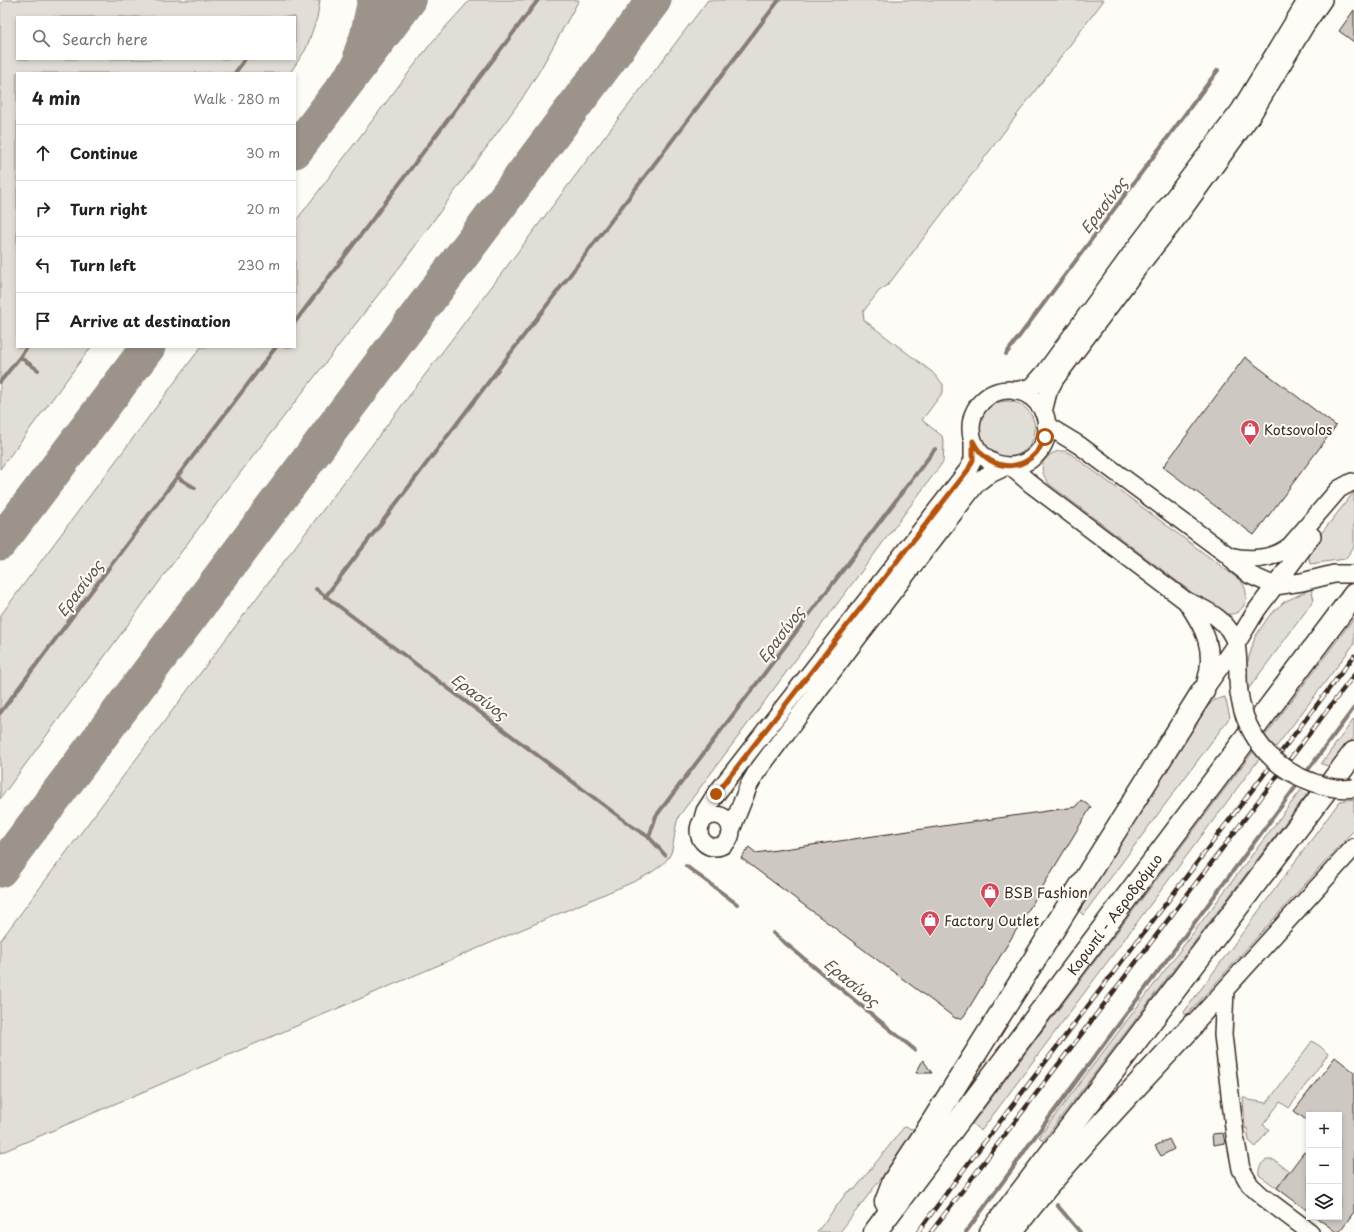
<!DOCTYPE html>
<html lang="en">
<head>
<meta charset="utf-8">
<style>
	:root { --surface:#fff; --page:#f2f2f2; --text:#202124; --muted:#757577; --line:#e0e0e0 }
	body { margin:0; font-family:"Playpen Sans",sans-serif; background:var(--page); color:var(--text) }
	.controls { position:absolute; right:12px; bottom:12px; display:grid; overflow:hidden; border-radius:0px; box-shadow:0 2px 6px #0003 }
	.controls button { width:36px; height:36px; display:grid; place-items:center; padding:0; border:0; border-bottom:1px solid var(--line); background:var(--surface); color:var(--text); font:20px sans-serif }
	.stop { position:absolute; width:12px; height:12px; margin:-9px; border:3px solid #b45309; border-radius:50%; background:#fff }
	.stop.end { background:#b45309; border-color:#fff; box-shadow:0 1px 4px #0008 }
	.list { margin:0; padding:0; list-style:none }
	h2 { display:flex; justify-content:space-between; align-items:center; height:52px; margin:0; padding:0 16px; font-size:17px }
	h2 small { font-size:13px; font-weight:400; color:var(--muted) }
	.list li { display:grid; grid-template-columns:26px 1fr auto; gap:12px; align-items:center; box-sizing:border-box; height:56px; padding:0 16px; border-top:1px solid var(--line) }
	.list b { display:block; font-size:15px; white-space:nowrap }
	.list em { font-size:13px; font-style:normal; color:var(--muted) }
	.icon { flex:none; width:22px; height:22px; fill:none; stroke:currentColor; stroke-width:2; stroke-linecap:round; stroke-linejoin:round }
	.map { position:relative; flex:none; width:1354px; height:1232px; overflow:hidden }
	.search { position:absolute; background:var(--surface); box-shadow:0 2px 6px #0003; left:16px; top:16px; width:280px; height:44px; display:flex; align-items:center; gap:10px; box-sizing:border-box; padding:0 14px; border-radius:0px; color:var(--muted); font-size:15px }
	.panel { position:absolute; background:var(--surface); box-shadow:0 2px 6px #0003; left:16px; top:72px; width:280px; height:276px; border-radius:0px }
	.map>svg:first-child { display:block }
	.green { fill:#e1ded7; stroke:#8e847a; fill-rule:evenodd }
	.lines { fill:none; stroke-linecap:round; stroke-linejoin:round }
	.stream { stroke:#887d74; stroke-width:4 }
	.taxiway { stroke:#9c938a; stroke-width:35 }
	.building { fill:#cdc8c2; stroke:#3b2a1e }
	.minor-casing { stroke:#3b2a1e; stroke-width:20 }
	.highway-casing { stroke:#3b2a1e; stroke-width:25 }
	.minor { stroke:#fdfcf7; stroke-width:17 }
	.highway { stroke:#fdfcf7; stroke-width:22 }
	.rail-casing { stroke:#3b2a1e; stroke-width:4.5 }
	.rail { stroke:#fdfcf7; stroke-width:3; stroke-dasharray:9; stroke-linecap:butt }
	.minor-bridge-casing { stroke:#3b2a1e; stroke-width:20; stroke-linecap:butt }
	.minor-bridge { stroke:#fdfcf7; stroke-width:17 }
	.route { stroke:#b45309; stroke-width:5 }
	.labels { text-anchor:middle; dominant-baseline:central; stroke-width:4; stroke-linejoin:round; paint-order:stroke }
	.poi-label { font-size:14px; fill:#3b2a1e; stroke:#fdfcf7; text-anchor:start }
	.street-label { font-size:14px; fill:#3b2a1e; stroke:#fdfcf7 }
	.water-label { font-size:15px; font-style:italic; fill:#615349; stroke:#fdfcf7 }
</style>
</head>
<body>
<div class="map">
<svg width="1354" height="1232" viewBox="0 0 1354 1232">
	<rect width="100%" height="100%" fill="#fdfcf7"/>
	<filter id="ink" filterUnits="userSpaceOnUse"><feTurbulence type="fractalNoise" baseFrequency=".025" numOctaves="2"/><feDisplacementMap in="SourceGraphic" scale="8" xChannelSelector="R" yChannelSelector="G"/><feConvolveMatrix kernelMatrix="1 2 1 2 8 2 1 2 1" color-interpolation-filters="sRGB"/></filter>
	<g filter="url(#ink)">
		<path class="green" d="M4 0H320L317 18 306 49 290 73H17V347H91L0 469V5ZM17 17H295V59H17Z
			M470 0H579L540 70 521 100 402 264 220 499 0 799V616L201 347H295V222L432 42Z
			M708 0H1104L888 285 879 291 863 312 864 320 932 372 943 384V392L922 420 942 436 944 444 943 462 679 816C674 828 675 841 671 853 663 873 620 887 600 896L0 1153V941L273 576Z
			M979 429a28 28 0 1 1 56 0a28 28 0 1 1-56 0Z
			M1058 451H1065L1071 454 1241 581C1252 594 1245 617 1226 614 1221 613 1216 609 1211 607L1049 484C1038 469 1040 458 1058 451Z
			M1354 492V547L1345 559 1310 564 1308 550Z
			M1311 589 1314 600 1247 691V664L1255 637 1269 616 1284 602Z
			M1354 618V644L1276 747 1271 743 981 1131 972 1124Z
			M1225 697 1230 717 1083 915 1079 911 1200 714 1214 700Z
			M1354 719V737L1332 767 1321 764Z
			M1301 790 1307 794 1043 1141 1039 1137Z
			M1354 799V830L1186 1016 1184 1012 1340 801Z
			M1312 1041 1321 1047 1328 1054 1289 1108 1280 1102 1263 1125 1269 1129 1256 1147 1249 1141 1247 1128 1245 1129 1243 1097 1249 1100 1267 1103Z
			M904 1127 918 1130 840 1232H817L847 1192 855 1189Z
			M1267 1160H1274L1289 1171 1277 1188 1259 1175C1258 1169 1261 1162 1267 1160Z"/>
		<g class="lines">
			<path class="stream" d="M235 73 245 59
				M295 322 538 0
				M1006 354 1218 70
				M20 357 27 347
				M0 382 20 357 38 370
				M195 488 177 477 276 347
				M316 589 633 827 649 837 665 855
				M325 597 779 0
				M0 713 177 477
				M1305 774 1354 708
				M649 837 656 816 935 449
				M686 866 737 904
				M773 933 915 1050
				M1057 1205 1080 1232
				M966 1232 1013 1168 1028 1146 1300 781"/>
			<path class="taxiway" d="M361 53 367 37 375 0
				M295 151 409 0
				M0 543 148 347
				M0 870 654 0"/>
		</g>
		<path class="building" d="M1354 10V42L1339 31Z
			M1245 357 1336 426 1254 535 1163 467Z
			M1081 800 1091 807 964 1016 961 1019 955 1018 741 858 749 847 756 853 1075 807Z
			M1335 1057 1354 1072V1212L1339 1232H1336L1316 1217H1339V1115H1309V1122L1294 1111Z
			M923 1060 932 1073H916Z
			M1223 1133 1225 1143 1213 1145 1212 1134Z
			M1169 1139 1174 1149 1161 1156 1155 1146Z
			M1304 1152 1309 1156V1212L1277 1188Z"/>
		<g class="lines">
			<g class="minor-casing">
				<path id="minor" d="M971 428a38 38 0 1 1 76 0a38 38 0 1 1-76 0Z
					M1015 391 1032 387 1046 371 1130 255 1240 110 1307 0
					M1043 412 1048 392 1055 379 1142 263 1172 225 1252 115 1305 26 1323 0
					M1046 425 1079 445 1229 556C1250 561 1272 560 1290 546L1339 489 1352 482
					M1010 466 1031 484 1186 601C1206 609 1230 621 1236 645 1238 654 1238 664 1238 673
					M1229 556 1237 565 1250 575 1275 586 1302 582 1334 574H1354
					M1186 601C1204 627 1216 649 1206 682
					M1203 691 1236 644 1256 611 1312 536
					M699 831a16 16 0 1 1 32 0a16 16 0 1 1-32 0Z
					M702 822 705 811 716 794 968 470 973 460V441
					M731 830 749 785 756 773 859 636 977 483 986 476 1007 466
					M1225 990 1223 1035 1235 1136 1241 1169 1250 1185 1262 1196 1310 1232
					M1193 1025 1354 847"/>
			</g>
			<g class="highway-casing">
				<g id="highway">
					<path d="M886 1202 894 1181 925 1134 1203 691"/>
					<path id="s1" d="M875 1232 1354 595"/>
					<path d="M991 1232 1354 753"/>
					<path d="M1011 1232C1066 1159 1131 1092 1193 1025"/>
				</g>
			</g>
			<use href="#minor" class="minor"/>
			<use href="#highway" class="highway"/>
			<g class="rail-casing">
				<path id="rail" d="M918 1232 964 1169 1354 656
					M931 1232 1354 675"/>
			</g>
			<use href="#rail" class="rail"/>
			<g class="minor-bridge-casing">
				<path id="minor-bridge" d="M1238 673C1237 723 1264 765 1312 782 1325 787 1340 790 1354 788"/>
			</g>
			<use href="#minor-bridge" class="minor-bridge"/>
		</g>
	</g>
	<g class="lines" filter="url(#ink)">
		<path class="route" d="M716 794 968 470 973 460V441C990 476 1033 473 1045 437"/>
	</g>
	<defs>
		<g id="shop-pin" transform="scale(1)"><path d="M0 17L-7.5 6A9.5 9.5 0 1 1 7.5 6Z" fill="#d1495b" stroke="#fdfcf7"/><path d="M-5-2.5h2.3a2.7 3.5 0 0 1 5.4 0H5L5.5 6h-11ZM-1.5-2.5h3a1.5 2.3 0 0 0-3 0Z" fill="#fff"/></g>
	</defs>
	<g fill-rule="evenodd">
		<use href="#shop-pin" x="1250" y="429"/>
		<use href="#shop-pin" x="990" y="892"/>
		<use href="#shop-pin" x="930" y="920"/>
	</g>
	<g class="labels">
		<g class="poi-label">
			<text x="1264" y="429">Kotsovolos</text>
			<text x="1004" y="892">BSB Fashion</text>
			<text x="944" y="920">Factory Outlet</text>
		</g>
		<g class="street-label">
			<text stroke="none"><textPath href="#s1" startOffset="398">Κορωπί - Αεροδρόμιο</textPath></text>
		</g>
		<g class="water-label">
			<text transform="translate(1103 205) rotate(-53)">Ερασίνος</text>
			<text transform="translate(79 588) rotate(-53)">Ερασίνος</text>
			<text transform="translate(780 634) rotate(-53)">Ερασίνος</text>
			<text transform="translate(480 696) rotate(37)">Ερασίνος</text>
			<text transform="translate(852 982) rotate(40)">Ερασίνος</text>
		</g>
	</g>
</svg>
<div class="controls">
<button>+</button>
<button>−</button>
<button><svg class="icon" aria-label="layers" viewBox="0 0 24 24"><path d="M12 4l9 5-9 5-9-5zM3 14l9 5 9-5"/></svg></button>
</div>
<div class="stop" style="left:1045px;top:437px"></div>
<div class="stop end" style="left:716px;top:794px"></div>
<div class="search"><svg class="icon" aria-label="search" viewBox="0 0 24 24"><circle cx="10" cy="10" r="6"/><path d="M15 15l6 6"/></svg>Search here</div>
<section class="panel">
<h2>4 min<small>Walk · 280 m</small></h2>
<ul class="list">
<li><svg class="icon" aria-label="ahead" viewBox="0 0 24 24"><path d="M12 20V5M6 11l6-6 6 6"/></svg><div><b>Continue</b></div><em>30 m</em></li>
<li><svg class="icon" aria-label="right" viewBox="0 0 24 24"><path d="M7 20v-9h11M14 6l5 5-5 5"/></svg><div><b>Turn right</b></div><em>20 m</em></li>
<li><svg class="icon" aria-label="left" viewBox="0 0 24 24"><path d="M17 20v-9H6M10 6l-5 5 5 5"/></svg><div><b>Turn left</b></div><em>230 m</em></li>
<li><svg class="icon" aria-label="arrive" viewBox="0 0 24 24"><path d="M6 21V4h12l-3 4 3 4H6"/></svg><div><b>Arrive at destination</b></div></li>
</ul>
</section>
</div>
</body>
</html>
